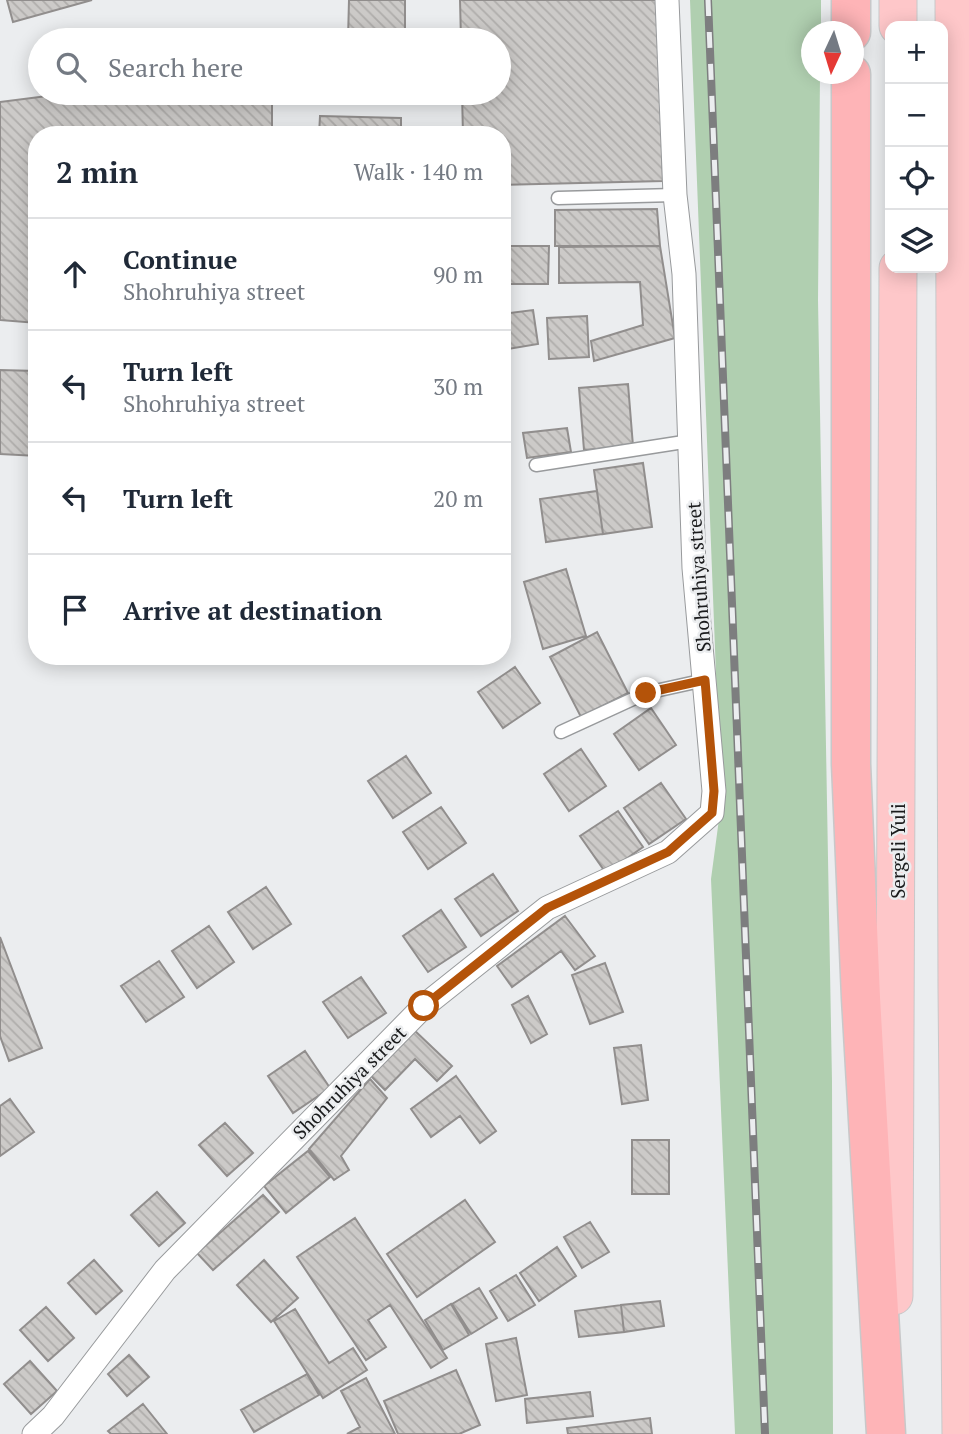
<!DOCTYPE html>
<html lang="en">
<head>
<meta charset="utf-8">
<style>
	:root { --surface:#fff; --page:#f6f6f7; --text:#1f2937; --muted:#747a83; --line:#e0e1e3 }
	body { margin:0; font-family:"PT Serif",serif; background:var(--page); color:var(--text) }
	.controls { position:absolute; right:21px; top:21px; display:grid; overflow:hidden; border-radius:14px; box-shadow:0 4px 18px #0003 }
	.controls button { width:63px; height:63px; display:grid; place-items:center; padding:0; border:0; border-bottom:2px solid var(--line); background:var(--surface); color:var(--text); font:35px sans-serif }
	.compass { position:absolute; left:801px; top:21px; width:63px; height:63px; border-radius:50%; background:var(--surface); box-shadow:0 4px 18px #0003; rotate:184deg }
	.stop { position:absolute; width:21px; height:21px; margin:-16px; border:5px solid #b45309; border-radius:50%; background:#fff }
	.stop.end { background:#b45309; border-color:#fff; box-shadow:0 2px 7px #0008 }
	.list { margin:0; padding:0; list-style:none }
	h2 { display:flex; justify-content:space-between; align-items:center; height:91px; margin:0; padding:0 28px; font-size:30px }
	h2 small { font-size:23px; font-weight:400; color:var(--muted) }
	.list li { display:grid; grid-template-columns:46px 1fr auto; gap:21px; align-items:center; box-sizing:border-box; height:112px; padding:0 28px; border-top:2px solid var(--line) }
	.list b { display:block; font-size:26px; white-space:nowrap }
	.list p { margin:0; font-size:23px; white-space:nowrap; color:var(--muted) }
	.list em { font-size:23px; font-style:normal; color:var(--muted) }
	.icon { flex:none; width:38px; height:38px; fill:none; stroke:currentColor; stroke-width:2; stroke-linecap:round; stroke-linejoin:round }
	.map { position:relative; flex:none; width:969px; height:1434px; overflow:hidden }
	.search { position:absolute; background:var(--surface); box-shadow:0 4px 18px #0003; left:28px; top:28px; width:483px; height:77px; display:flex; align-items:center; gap:18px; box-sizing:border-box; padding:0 24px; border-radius:38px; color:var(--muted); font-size:26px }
	.panel { position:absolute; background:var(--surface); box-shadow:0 4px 18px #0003; left:28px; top:126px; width:483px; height:539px; border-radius:28px }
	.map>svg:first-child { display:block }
	.green { fill:#b0cfb0 }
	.building { fill:url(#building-back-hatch); stroke:#918e8d; stroke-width:2 }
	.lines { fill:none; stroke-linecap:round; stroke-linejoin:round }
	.service-casing { stroke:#989a9c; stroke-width:15 }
	.minor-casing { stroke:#989a9c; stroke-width:25 }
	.primary-casing { stroke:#c8c8c9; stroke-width:39 }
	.trunk-casing { stroke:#c8c8c9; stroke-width:41 }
	.service { stroke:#fff; stroke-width:12 }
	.minor { stroke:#fff; stroke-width:23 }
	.primary { stroke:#fec7c9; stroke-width:37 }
	.trunk { stroke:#feb4b7; stroke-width:38 }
	.rail-casing { stroke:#7d7e7f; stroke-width:8 }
	.rail { stroke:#ebedef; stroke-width:5; stroke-dasharray:16; stroke-linecap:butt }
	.route { stroke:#b45309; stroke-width:9 }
	.labels { text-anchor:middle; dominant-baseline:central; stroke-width:5; stroke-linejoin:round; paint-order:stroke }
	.street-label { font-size:19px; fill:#1a1b1c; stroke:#ebedef }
</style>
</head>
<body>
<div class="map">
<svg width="969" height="1434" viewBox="0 0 969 1434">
	<defs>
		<pattern id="building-back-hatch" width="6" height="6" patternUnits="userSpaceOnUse" patternTransform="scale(1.75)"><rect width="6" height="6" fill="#cccac8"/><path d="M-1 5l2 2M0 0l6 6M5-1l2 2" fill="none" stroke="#afadab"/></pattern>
	</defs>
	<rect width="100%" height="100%" fill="#ebedef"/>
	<path class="green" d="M690 0H821V31L811 32V74H820L818 300 832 1081 833 1434H735L711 879 721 804Z"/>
	<path class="building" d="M7 0H92L13 22Z
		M349 0H405V40H332L348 39Z
		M460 0H659L663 181 502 185V135H463L462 93H499V40H461Z
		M71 93H272V135H37V323L0 320V102Z
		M320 116 401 118V135H319Z
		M657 209 660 246H555V210Z
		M502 246H549L548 284H502Z
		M660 246 675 338 594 361 591 341 643 325 640 282 559 283V247Z
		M533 310 538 344 502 350V314Z
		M587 316 589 357 549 359 547 318Z
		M0 370 37 371V456L0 454Z
		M628 384 633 446 584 450 579 388Z
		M567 428 571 452 527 458 523 433Z
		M643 463 652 527 603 534 594 470Z
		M597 491 603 534 546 542 540 499Z
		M566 569 586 636 543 649 524 582Z
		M597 632 628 693 581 717 550 657Z
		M515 667 540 703 503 728 478 692Z
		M651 708 676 745 639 770 614 734Z
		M581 749 606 786 569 811 544 774Z
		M406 756 431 793 393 818 368 781Z
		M661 783 686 819 649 844 624 808Z
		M441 807 466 843 428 869 403 832Z
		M618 811 643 847 606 873 580 836Z
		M493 874 518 911 481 936 455 899Z
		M266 887 291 924 253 949 228 912Z
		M441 910 466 947 428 972 403 936Z
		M565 916 595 956 575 970 561 951 512 987 497 966Z
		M209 926 234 962 197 988 172 951Z
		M0 937 42 1048 9 1061 0 1036Z
		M159 961 184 997 146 1022 121 986Z
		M605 963 623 1012 590 1024 572 975Z
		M361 977 386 1013 348 1038 323 1002Z
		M528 996 547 1034 531 1043 512 1005Z
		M413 1029 452 1066 437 1081 415 1059 385 1090 369 1074Z
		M641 1045 648 1100 622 1104 614 1048Z
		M305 1051 330 1088 293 1113 268 1076Z
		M456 1076 496 1131 480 1143 460 1116 431 1137 411 1109Z
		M370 1079 387 1098 341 1156 349 1170 334 1180 309 1149Z
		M10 1099 34 1132 0 1156V1106Z
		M225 1123 253 1153 227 1176 199 1145Z
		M632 1140H669V1194H632Z
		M308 1151 330 1177 286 1213 264 1186Z
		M157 1192 185 1223 159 1246 131 1215Z
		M263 1195 279 1212 213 1270 197 1253Z
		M465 1200 495 1242 417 1297 387 1254Z
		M355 1218 447 1358 431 1368 390 1305 368 1320 386 1347 366 1360 297 1257Z
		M590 1222 609 1252 582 1268 564 1237Z
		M557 1247 576 1276 539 1301 520 1273Z
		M94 1260 122 1291 96 1314 68 1283Z
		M264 1260 298 1298 271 1322 237 1285Z
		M516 1275 535 1305 508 1321 490 1291Z
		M479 1288 497 1318 471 1334 452 1304Z
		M660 1301 664 1326 624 1332 621 1305Z
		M451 1304 469 1335 443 1350 425 1320Z
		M621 1305 624 1332 579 1337 575 1311Z
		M46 1307 74 1338 48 1361 20 1330Z
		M295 1309 329 1363 353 1348 367 1370 323 1398 274 1321Z
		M516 1338 527 1395 496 1401 486 1344Z
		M129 1355 149 1377 127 1396 108 1374Z
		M30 1361 57 1391 31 1414 4 1384Z
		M456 1370 480 1425 459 1434H398L384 1401Z
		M307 1374 319 1395 254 1432 241 1410Z
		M366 1378 395 1434H347L360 1427 341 1391Z
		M590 1392 593 1416 527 1423 525 1399Z
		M143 1404 167 1434H111L108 1431Z
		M650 1418 652 1434H568L567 1428Z"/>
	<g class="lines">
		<g class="service-casing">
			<path id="service" d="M558 198 675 195
				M536 465 690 441
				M561 732 646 693 705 680"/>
		</g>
		<g class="minor-casing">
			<path id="minor" d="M34 1434 53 1416 165 1270 424 1006 547 908 668 852 712 813 714 791 694 568 684 274 675 195 667 0"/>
		</g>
		<g class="primary-casing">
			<path id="primary" d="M898 0V26
				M954 0 957 988 961 1434
				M894 1296 898 268"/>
		</g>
		<g class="trunk-casing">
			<path id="trunk" d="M851 0V32
				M851 74V764L861 998 886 1434"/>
		</g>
		<use href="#service" class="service"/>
		<use href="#minor" class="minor"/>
		<use href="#primary" class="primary"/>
		<use href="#trunk" class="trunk"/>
		<g class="rail-casing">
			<path id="rail" d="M708 0 765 1434"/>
		</g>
		<use href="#rail" class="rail"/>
	</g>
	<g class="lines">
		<path class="route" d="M424 1006 547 908 668 852 712 813 714 791 705 680 646 693"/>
	</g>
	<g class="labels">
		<g class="street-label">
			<text transform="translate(698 577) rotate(-94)">Shohruhiya street</text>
			<text transform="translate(897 851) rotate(-90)">Sergeli Yuli</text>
			<text transform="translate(349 1082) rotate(-45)">Shohruhiya street</text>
		</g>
	</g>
</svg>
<div class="controls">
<button>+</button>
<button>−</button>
<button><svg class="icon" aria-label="locate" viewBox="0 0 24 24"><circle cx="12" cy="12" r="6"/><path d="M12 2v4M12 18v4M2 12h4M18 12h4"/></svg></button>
<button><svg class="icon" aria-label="layers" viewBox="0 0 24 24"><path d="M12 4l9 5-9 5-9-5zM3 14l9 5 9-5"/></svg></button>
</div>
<svg class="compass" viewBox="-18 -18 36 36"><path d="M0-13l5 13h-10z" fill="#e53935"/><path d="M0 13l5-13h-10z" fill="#747a83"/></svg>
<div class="stop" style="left:424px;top:1006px"></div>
<div class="stop end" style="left:646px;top:693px"></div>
<div class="search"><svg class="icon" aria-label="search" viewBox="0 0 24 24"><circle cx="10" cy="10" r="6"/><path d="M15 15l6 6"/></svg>Search here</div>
<section class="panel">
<h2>2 min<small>Walk · 140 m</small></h2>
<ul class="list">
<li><svg class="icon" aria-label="ahead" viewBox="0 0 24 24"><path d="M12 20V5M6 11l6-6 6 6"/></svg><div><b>Continue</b><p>Shohruhiya street</p></div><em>90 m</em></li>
<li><svg class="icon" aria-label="left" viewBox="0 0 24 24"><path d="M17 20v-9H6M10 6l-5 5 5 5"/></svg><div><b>Turn left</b><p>Shohruhiya street</p></div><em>30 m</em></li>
<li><svg class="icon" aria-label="left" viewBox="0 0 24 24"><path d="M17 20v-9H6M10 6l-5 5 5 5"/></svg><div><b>Turn left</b></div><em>20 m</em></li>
<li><svg class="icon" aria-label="arrive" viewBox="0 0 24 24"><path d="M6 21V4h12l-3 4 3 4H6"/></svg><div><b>Arrive at destination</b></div></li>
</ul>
</section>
</div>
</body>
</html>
